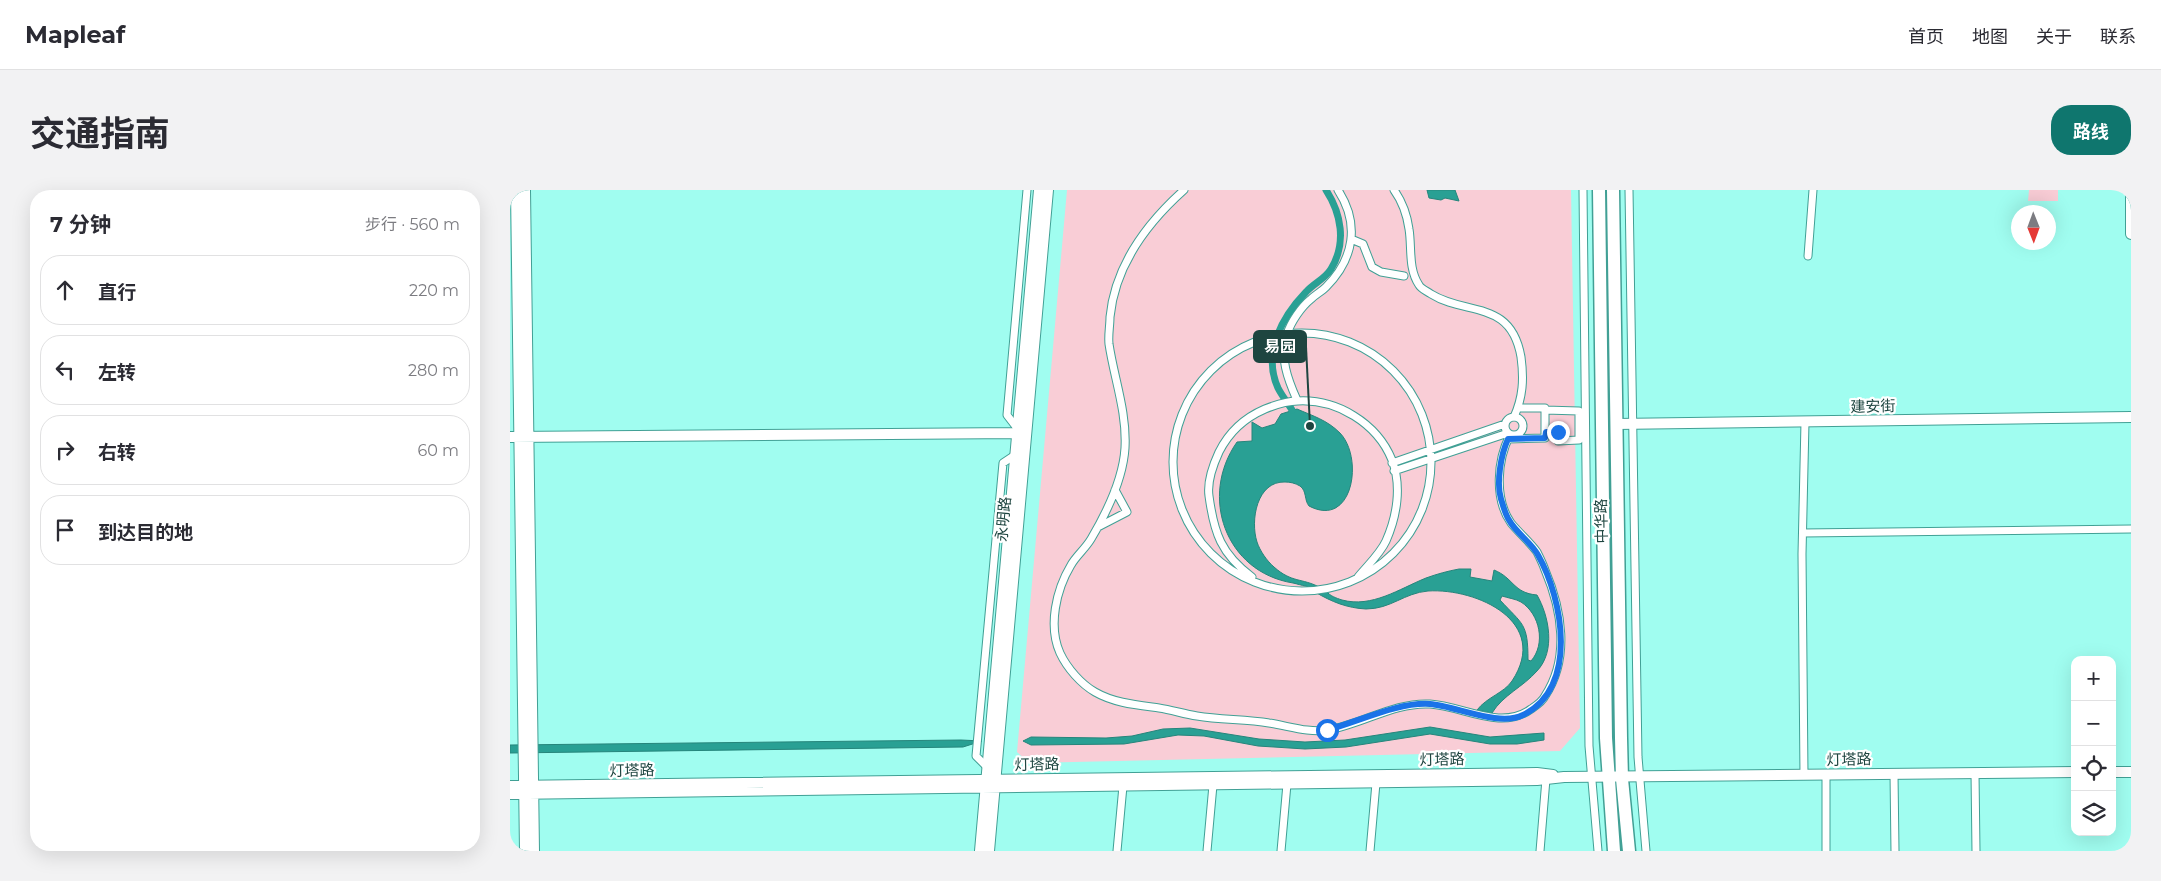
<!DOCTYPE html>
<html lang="zh">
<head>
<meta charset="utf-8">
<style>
	:root { --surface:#fff; --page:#f2f2f3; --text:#2b2b33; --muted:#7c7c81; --line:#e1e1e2; --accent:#0f766e }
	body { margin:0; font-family:Montserrat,"Noto Sans SC",sans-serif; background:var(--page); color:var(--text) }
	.controls { position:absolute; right:15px; bottom:15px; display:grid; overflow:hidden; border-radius:10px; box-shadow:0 5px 20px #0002 }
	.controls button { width:45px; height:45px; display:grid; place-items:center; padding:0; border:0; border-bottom:1px solid var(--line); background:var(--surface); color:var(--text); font:25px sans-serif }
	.compass { position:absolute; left:1501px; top:15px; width:45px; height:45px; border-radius:50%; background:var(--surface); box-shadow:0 5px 20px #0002; rotate:179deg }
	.stop { position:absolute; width:15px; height:15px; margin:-11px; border:4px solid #1a73e8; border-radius:50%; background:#fff }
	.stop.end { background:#1a73e8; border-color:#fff; box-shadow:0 1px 5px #0008 }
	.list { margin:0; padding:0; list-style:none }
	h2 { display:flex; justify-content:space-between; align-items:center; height:65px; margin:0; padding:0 20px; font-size:21px }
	h2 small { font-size:16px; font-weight:400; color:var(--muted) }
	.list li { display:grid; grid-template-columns:32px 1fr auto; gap:15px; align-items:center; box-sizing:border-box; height:70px; margin:0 10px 10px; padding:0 10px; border:1px solid var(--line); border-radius:20px }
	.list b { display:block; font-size:19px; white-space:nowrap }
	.list em { font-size:16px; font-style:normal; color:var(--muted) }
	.icon { flex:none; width:28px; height:28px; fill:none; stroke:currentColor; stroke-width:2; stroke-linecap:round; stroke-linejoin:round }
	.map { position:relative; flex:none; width:1621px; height:661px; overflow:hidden; border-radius:20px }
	header { display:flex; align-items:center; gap:30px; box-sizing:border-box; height:70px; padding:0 25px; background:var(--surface); border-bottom:1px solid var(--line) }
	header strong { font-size:24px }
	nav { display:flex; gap:28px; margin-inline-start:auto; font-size:18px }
	.intro { display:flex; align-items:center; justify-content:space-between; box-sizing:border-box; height:120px; padding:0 30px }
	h1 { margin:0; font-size:35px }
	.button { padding:12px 22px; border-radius:20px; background:var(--accent); color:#fff; font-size:18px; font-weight:700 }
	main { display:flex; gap:30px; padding:0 30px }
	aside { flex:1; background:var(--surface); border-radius:20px; box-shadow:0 5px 20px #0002 }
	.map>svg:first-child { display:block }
	.green { fill:#f9cdd6 }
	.water { fill:#29a094; stroke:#26857b; fill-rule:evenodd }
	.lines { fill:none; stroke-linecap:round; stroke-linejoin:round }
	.canal { stroke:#29a094; stroke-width:7 }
	.street-casing { stroke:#41a095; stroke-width:9 }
	.secondary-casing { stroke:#41a095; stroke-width:12 }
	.highway-casing { stroke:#41a095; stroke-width:15 }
	.street { stroke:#fff; stroke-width:7 }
	.secondary { stroke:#fff; stroke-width:10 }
	.highway { stroke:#fff; stroke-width:12 }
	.route { stroke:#1a73e8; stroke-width:6 }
	.labels { text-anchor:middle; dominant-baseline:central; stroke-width:4.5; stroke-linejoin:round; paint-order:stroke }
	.street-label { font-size:15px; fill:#1e4540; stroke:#fff }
	.leader { fill:none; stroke:#1e4540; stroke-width:2 }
	.callout-dot { fill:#1e4540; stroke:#fff; stroke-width:2 }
	.callout { fill:#1e4540; stroke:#1e4540; stroke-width:2 }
	.callout-label { font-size:16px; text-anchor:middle; font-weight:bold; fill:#fff }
</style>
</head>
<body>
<header>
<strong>Mapleaf</strong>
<nav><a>首页</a><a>地图</a><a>关于</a><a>联系</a></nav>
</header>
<div class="intro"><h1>交通指南</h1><a class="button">路线</a></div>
<main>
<aside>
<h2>7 分钟<small>步行 · 560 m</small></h2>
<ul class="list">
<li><svg class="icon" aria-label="ahead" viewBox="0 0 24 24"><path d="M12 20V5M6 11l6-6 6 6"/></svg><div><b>直行</b></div><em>220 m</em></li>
<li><svg class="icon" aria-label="left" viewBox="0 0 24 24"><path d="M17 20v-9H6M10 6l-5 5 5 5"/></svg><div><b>左转</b></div><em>280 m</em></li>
<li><svg class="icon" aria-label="right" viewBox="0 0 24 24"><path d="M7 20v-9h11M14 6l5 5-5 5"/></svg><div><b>右转</b></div><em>60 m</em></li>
<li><svg class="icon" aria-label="arrive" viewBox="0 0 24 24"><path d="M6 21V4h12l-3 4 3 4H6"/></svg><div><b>到达目的地</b></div></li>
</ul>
</aside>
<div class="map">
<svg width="1621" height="661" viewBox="0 0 1621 661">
	<rect width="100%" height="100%" fill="#a0fdf0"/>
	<path class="green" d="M557 0H1061L1070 538 1050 561 519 573 507 562Z
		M1519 0H1548V11H1518Z"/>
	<path class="water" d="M945 0 949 11 935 8 931 10 919 8 917 0Z
		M787 219C803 226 817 230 830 243 854 268 843 339 799 316 794 310 797 301 790 296 785 293 780 292 775 292 747 291 740 330 747 352 750 361 757 371 764 377 782 393 792 388 809 397 799 398 792 395 783 393 715 382 689 306 727 252L742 251V232L752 238 765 234 771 224Z
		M949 379H961L960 387 982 391 984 380C1004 388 1003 403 1027 405 1039 426 1046 461 1027 481 1013 497 993 505 982 523L967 520C977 507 994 503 1002 491 1041 432 967 398 918 401 894 403 881 419 856 419 837 418 822 412 805 402L816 401C820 406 826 408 832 410 862 418 889 399 916 388 927 384 938 381 949 379ZM992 406C998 408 1006 409 1011 412 1030 424 1036 454 1021 471L1018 470C1018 433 1013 435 990 410Z
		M920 537 980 547 1034 543V550L1007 554H980L920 544 836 557 795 559 748 556 694 546 668 545 614 554 521 555 513 551 521 547 596 548 622 546 653 539 680 538 749 549 795 552 835 550Z
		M451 550 472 551 453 557 0 563V555Z"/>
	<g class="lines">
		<path class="canal" d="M782 220C778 213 772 206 768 198 752 163 772 127 796 102 804 93 815 89 821 79 837 53 831 23 816 0"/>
		<g class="street-casing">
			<path id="street" d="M674 0C636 34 605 75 600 127 600 136 598 145 599 154 604 188 617 222 615 258 613 290 597 322 581 349 575 359 566 366 561 375 546 400 538 436 550 463 557 478 571 494 585 502 604 513 627 515 649 518 662 520 674 524 687 526 711 530 736 529 759 533 779 536 798 543 818 540 853 534 884 512 920 514 953 516 991 541 1021 519 1027 515 1032 512 1035 506 1060 468 1052 420 1035 380 1033 374 1030 368 1027 362 1020 352 1009 343 1001 333 984 309 987 270 1000 245
				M884 0C892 11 897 25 899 39 902 57 898 79 909 95 911 99 917 101 921 104 956 126 1001 109 1011 167 1014 189 1013 207 1004 227
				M1073 0 1079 556 1088 661
				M1119 0 1128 567 1136 661
				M841 49 853 54 862 77 871 82 894 86
				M1298 66 1303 0
				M663 272a129 129 0 1 1 258 0a129 129 0 1 1-258 0Z
				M787 210C778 190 769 167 777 144 781 132 791 117 801 109 805 105 811 102 816 97 844 69 850 34 828 0
				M1035 220 1069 221V250L1048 251V242H1035
				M995 236a9 9 0 1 1 18 0a9 9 0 1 1-18 0Z
				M507 238 497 225 517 0
				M998 249 1035 248V218H1008
				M882 273 995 234
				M884 281 998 243
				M588 337 617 322 605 300
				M1293 343 1621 339
				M742 387C711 364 704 343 699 306 697 292 703 275 709 262 719 242 734 228 755 219 765 215 777 211 788 211 827 209 867 233 882 270 892 296 887 326 876 351 870 364 857 376 848 387
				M478 578 466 566 493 273 505 265
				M1465 583 1466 661
				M1316 584V661
				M1384 584 1385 661
				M1294 585 1292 364 1295 232
				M607 661 613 596
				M697 661 703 595
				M771 661 777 594
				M860 661 866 593
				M1030 661 1036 589"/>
		</g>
		<g class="secondary-casing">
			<path id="secondary" d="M6 0 15 661
				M15 0 24 661
				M1621 0V44
				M1106 234 1621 227
				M0 247 507 243
				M1602 582H1621
				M0 596 1027 583 1043 585
				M0 604 1027 590 1054 587 1565 582
				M470 661 529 0
				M479 661 538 0"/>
		</g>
		<g class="highway-casing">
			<path id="highway" d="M1089 0 1096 548 1104 661
				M1103 0 1111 548 1112 589 1119 661"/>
		</g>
		<use href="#street" class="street"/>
		<use href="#secondary" class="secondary"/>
		<use href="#highway" class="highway"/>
	</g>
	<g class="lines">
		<path class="route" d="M817 540C848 532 887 512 920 514 946 516 989 537 1013 525 1069 498 1053 409 1028 365 1021 352 1006 343 999 330 995 324 993 315 991 309 986 293 991 264 998 249L1035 248 1036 242H1048"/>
	</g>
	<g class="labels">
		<g class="street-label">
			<text transform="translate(1363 216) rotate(-1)">建安街</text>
			<text transform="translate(493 329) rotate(-85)">永明路</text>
			<text transform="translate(1091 331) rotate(-91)">中华路</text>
			<text transform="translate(932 569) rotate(-1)">灯塔路</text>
			<text transform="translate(1339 569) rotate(-1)">灯塔路</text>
			<text transform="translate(527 574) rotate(-1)">灯塔路</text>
			<text transform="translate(122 580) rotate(-1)">灯塔路</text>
		</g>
	</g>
	<path class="leader" d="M800 236L796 157"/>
	<circle class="callout-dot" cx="800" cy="236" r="5"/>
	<rect class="callout" x="744" y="141" width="52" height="31" rx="5"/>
	<g class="callout-label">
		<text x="770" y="162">易园</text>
	</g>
</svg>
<div class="controls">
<button>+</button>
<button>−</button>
<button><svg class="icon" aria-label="locate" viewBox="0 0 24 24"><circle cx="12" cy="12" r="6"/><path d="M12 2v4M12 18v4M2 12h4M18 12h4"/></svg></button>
<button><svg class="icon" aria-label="layers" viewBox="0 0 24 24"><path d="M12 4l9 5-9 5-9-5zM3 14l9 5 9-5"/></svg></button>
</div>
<svg class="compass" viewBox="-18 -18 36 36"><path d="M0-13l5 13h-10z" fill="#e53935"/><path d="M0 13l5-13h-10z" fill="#7c7c81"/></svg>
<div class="stop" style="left:817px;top:540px"></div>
<div class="stop end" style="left:1048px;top:242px"></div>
</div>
</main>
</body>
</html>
